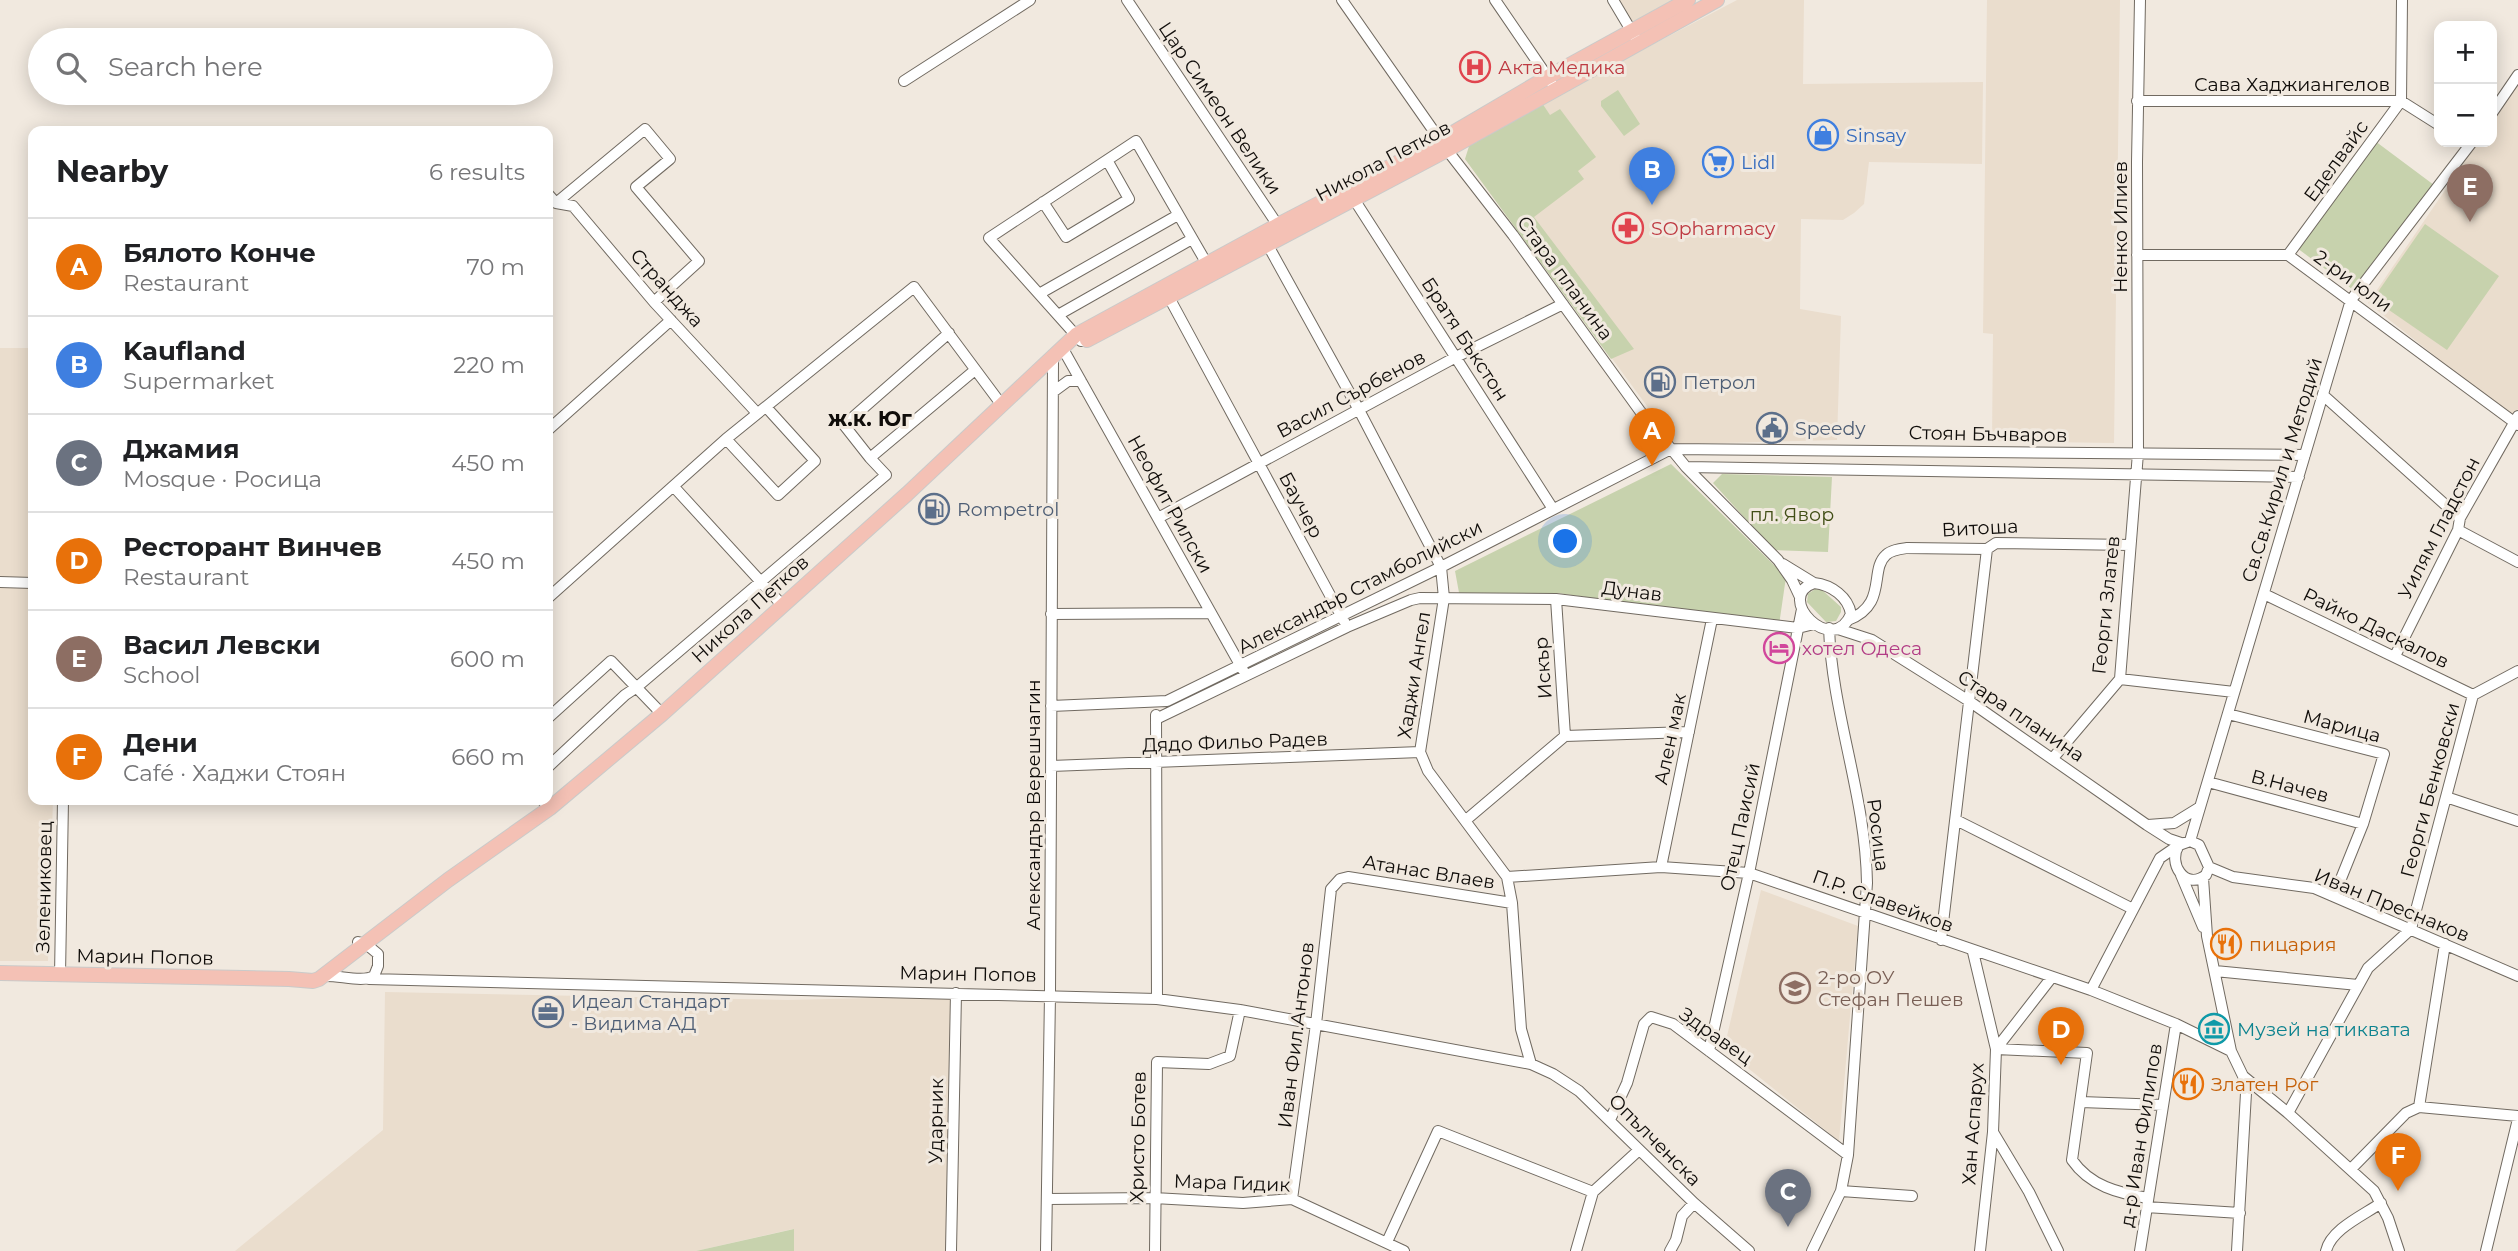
<!DOCTYPE html>
<html lang="en">
<head>
<meta charset="utf-8">
<style>
	:root { --surface:#fff; --page:#f2f2f2; --text:#202124; --muted:#757577; --line:#e0e0e0; --accent:#0b8043 }
	body { margin:0; font-family:Montserrat,sans-serif; background:var(--page); color:var(--text) }
	.controls { position:absolute; right:21px; top:21px; display:grid; overflow:hidden; border-radius:14px; box-shadow:0 4px 18px #0003 }
	.controls button { width:63px; height:63px; display:grid; place-items:center; padding:0; border:0; border-bottom:2px solid var(--line); background:var(--surface); color:var(--text); font:35px sans-serif }
	.you { position:absolute; left:1566px; top:542px; width:24px; height:24px; margin:-18px; border:5px solid #fff; border-radius:50%; background:#1a73e8; box-shadow:0 0 0 10px #1a73e833 }
	.badge { display:grid; place-items:center; width:46px; height:46px; border-radius:50%; background:var(--accent); color:#fff; font-size:23px; font-weight:700 }
	.pin { position:absolute; translate:-50% -58px; filter:drop-shadow(0 2px 4px #0008) }
	.pin::after { content:''; position:absolute; top:37px; width:24px; height:21px; background:inherit; clip-path:polygon(0 0,100% 0,50% 100%) }
	.list { margin:0; padding:0; list-style:none }
	h2 { display:flex; justify-content:space-between; align-items:center; height:91px; margin:0; padding:0 28px; font-size:30px }
	h2 small { font-size:23px; font-weight:400; color:var(--muted) }
	.list li { display:grid; grid-template-columns:46px 1fr auto; gap:21px; align-items:center; box-sizing:border-box; height:98px; padding:0 28px; border-top:2px solid var(--line) }
	.list b { display:block; font-size:26px; white-space:nowrap }
	.list p { margin:0; font-size:23px; white-space:nowrap; color:var(--muted) }
	.list em { font-size:23px; font-style:normal; color:var(--muted) }
	.icon { flex:none; width:38px; height:38px; fill:none; stroke:currentColor; stroke-width:2; stroke-linecap:round; stroke-linejoin:round }
	.map { position:relative; flex:none; width:2518px; height:1251px; overflow:hidden }
	.search { position:absolute; background:var(--surface); box-shadow:0 4px 18px #0003; left:28px; top:28px; width:525px; height:77px; display:flex; align-items:center; gap:18px; box-sizing:border-box; padding:0 24px; border-radius:38px; color:var(--muted); font-size:26px }
	.panel { position:absolute; background:var(--surface); box-shadow:0 4px 18px #0003; left:28px; top:126px; width:525px; height:679px; border-radius:14px }
	.map>svg:first-child { display:block }
	.built { fill:#eaddcd }
	.green { fill:#c7d2ad }
	.lines { fill:none; stroke-linecap:round; stroke-linejoin:round }
	.minor-casing { stroke:#716a61; stroke-width:12 }
	.major-casing { stroke:#cacac9; stroke-width:16 }
	.minor { stroke:#fff; stroke-width:10 }
	.major { stroke:#f4c1b5; stroke-width:14 }
	.labels { text-anchor:middle; dominant-baseline:central; stroke-width:6; stroke-linejoin:round; paint-order:stroke }
	.health-label { font-size:19px; fill:#be3a42; stroke:#f1e9df; text-anchor:start }
	.street-label { font-size:19px; fill:#100d0a; stroke:#f1e9df }
	.shop-label { font-size:19px; fill:#366cbe; stroke:#f1e9df; text-anchor:start }
	.service-label { font-size:19px; fill:#4e5e75; stroke:#f1e9df; text-anchor:start }
	.park-label { font-size:19px; fill:#414e16; stroke:#f1e9df }
	.hotel-label { font-size:19px; fill:#b23c85; stroke:#f1e9df; text-anchor:start }
	.food-label { font-size:19px; fill:#c56008; stroke:#f1e9df; text-anchor:start }
	.education-label { font-size:19px; fill:#785e54; stroke:#f1e9df; text-anchor:start }
	.culture-label { font-size:19px; fill:#0d838f; stroke:#f1e9df; text-anchor:start }
	.neighbourhood-label { font-size:21px; font-weight:bold; fill:#100d0a; stroke:#f1e9df }
</style>
</head>
<body>
<div class="map">
<svg width="2518" height="1251" viewBox="0 0 2518 1251">
	<rect width="100%" height="100%" fill="#f1e9df"/>
	<path class="built" d="M1614 0H1688L1632 31Z
		M1737 0H1804L1803 84 1983 82 1982 164 1869 162 1864 204 1854 213 1843 220 1801 219 1800 309 1841 316 1837 440 1675 444 1465 159 1542 103Z
		M1987 0H2120L2114 443 1992 441 1993 334 1983 333Z
		M2518 83V409L2512 417 2368 303 2478 142H2492V122Z
		M0 348H33V800H53L48 961H0Z
		M1761 890 1858 926 1839 1141 1724 1049Z
		M385 992 788 1000 958 996 948 1251H794L793 1229 696 1251H235L383 1130Z"/>
	<path class="green" d="M1618 90 1640 124 1624 136 1601 106V101Z
		M1542 103 1550 115 1560 109 1596 157 1578 171 1584 179 1534 217 1634 349 1611 359 1465 159 1470 143Z
		M2375 141 2434 185 2356 292 2297 248Z
		M2425 224 2499 276 2447 350 2373 299Z
		M1671 464 1786 577 1779 625 1558 593 1460 598 1455 571Z
		M1722 474 1832 477 1828 552 1774 550 1713 483Z
		M1815 589 1822 590 1841 607V612L1836 621 1826 622 1807 602 1808 594Z
		M794 1229V1251H696Z"/>
	<g class="lines">
		<g class="minor-casing">
			<path id="minor" d="M1127 0 1281 230
				M1342 0 1447 150 1513 235 1640 411 1686 467 1778 560 1792 580 1800 597
				M1495 0 1551 82
				M1613 0 1635 37
				M904 81 1030 0
				M2137 101H2401L2439 125
				M2492 113 2518 75
				M1350 193 1553 509
				M548 194 556 203 573 206 654 302 757 413
				M1043 202 1066 237 1129 199 1107 160
				M556 203 645 129 670 159 636 187 699 261 654 302
				M1265 240 1359 410 1441 567 1444 598 1420 752 1428 771 1507 877 1512 903 1521 1029 1531 1064
				M2137 255H2288L2518 425
				M2288 255 2401 101 2402 0
				M1165 290 1344 621
				M1039 294 1178 215
				M1058 315 1192 239
				M1081 341 989 238 1136 141 1207 264
				M1063 349 1243 670
				M1053 392 1068 381H1081
				M2323 395 2460 518
				M548 430 671 320
				M726 439 778 495 815 461 766 407
				M870 458 844 425 949 333
				M1686 467 2299 477
				M674 487 783 606
				M1158 518 1456 357 1563 304
				M2458 530 2518 562
				M1783 564 1814 583
				M0 582 33 583
				M1814 583C1832 585 1848 597 1851 614 1833 658 1773 597 1814 583Z
				M2264 594 2473 695
				M548 598 726 439 914 287 1001 404
				M1556 599 1565 736
				M1051 614 1211 613
				M1848 620C1888 605 1869 570 1886 555 1891 550 1900 549 1907 548L1987 549 1996 543 2130 545
				M1838 629 1872 640 1969 701 2147 825 2169 839 2181 843
				M2395 656 2458 530 2460 518 2518 416
				M2120 679 2234 692
				M1051 706 1167 701 1441 567 1671 449 2305 455
				M2228 714 2384 754 2363 824 2334 896
				M1156 715 1157 999
				M548 718 611 661 662 714
				M1156 719 1347 627 1411 600 1420 598 1556 599 1798 628 1814 624
				M2053 758 2120 679 2138 453 2137 162 2140 0
				M1051 766 1420 752
				M548 767 625 695 637 687 886 475 870 458 975 370
				M2208 782 2363 824
				M2446 797 2518 821
				M542 800 550 808
				M1466 820 1565 736 1689 732
				M1956 820 2133 909
				M2148 825 2174 823 2200 807
				M2190 841 2351 300 2472 142
				M2190 841 2199 845 2209 867 2206 875C2185 891 2167 863 2179 845Z
				M1661 867 1712 619
				M2209 867 2233 877 2314 888 2518 976
				M2181 875 2203 927
				M1507 877 1661 867 1749 873 2091 990 2176 1024 2231 1051
				M2203 878 2207 936 2231 1051 2243 1076 2246 1093 2237 1251
				M1941 940 1987 549
				M1973 952 1996 1049 2087 1053 2072 1160C2090 1186 2118 1193 2148 1198
				M2215 971 2358 985
				M60 975 63 800
				M324 976C339 975 363 983 374 976L378 966V954L366 944 358 942
				M369 979 1157 999 1240 1010 1531 1064 1553 1074 1579 1091 1694 1203 1749 1251
				M2091 990 2160 858 2176 847
				M1709 1051 1749 873 1802 609
				M2243 1076 2288 1113 2374 1191 2388 1218 2399 1251
				M2081 1102 2163 1105
				M2419 1107 2445 944
				M2288 1113 2368 968 2411 929 2473 695 2518 671
				M1610 1120 1627 1083 1644 1024 1651 1017 1673 1024 1848 1155
				M1993 1132 2029 1192 2058 1251
				M2351 1169 2406 1113 2419 1107 2518 1116
				M1841 1191 1912 1196
				M1048 1199 1154 1198 1243 1203 1292 1199 1404 1251
				M1292 1199 1316 1024 1331 889 1340 879 1348 877 1512 903
				M2146 1207 2240 1213
				M1387 1242 1438 1131 1593 1192
				M951 1251 956 993
				M1046 1251 1050 995 1053 359
				M1155 1251 1157 1062 1209 1064 1230 1056 1240 1010
				M1576 1251 1593 1192 1639 1150
				M1670 1251 1676 1240 1682 1216 1694 1203
				M1812 1251 1841 1191 1848 1155 1867 883C1866 797 1832 714 1829 628
				M1980 1251 1993 1132 1996 1049 2052 977
				M2140 1251 2176 1024
				M2326 1251C2331 1229 2364 1215 2381 1203
				M2486 1251 2518 1119"/>
		</g>
		<g class="major-casing">
			<path id="major" d="M1087 340 1447 150 1717 0
				M0 973 289 979 313 981 319 979 448 880 550 808 662 714 907 494 1076 335 1278 225 1441 140 1548 77 1688 0"/>
		</g>
		<use href="#minor" class="minor"/>
		<use href="#major" class="major"/>
	</g>
	<defs>
		<g id="hospital-ring" transform="scale(1.575)"><circle r="9.5" fill="#f1e9df" stroke="#e0444e" stroke-width="1.5"/><path d="M-5-5h3v3.5h4V-5h3V5h-3V1.5h-4V5h-3Z" fill="#e0444e"/></g>
		<g id="shop-ring" transform="scale(1.575)"><circle r="9.5" fill="#f1e9df" stroke="#3f7fe0" stroke-width="1.5"/><path d="M-5-2.5h2.3a2.7 3.5 0 0 1 5.4 0H5L5.5 6h-11ZM-1.5-2.5h3a1.5 2.3 0 0 0-3 0Z" fill="#3f7fe0"/></g>
		<g id="supermarket-ring" transform="scale(1.575)"><circle r="9.5" fill="#f1e9df" stroke="#3f7fe0" stroke-width="1.5"/><path d="M-6-5.5h2.5l.6 2H6L4.5 2H-2.5L-4.4-4H-6ZM-1.5 3.2a1.3 1.3 0 1 0 .1 0ZM3 3.2a1.3 1.3 0 1 0 .1 0Z" fill="#3f7fe0"/></g>
		<g id="pharmacy-ring" transform="scale(1.575)"><circle r="9.5" fill="#f1e9df" stroke="#e0444e" stroke-width="1.5"/><path d="M-2-6h4v4h4v4h-4v4h-4v-4h-4v-4h4Z" fill="#e0444e"/></g>
		<g id="fuel-ring" transform="scale(1.575)"><circle r="9.5" fill="#f1e9df" stroke="#5c6f8a" stroke-width="1.5"/><path d="M-5.5-6h7V0h2V4h1.3V-2.5L3-4.5l.8-.8L6-3V5H2.5V1h-1V6h-7ZM-4.2-4.7v3.2H.2V-4.7Z" fill="#5c6f8a"/></g>
		<g id="civic-ring" transform="scale(1.575)"><circle r="9.5" fill="#f1e9df" stroke="#5c6f8a" stroke-width="1.5"/><path d="M-.6-6.5H3V-4.5H.6V-3L4-1V1h2V6H-6V1h2V-1L-.6-3ZM-1.2 2.5V6h2.4V2.5Z" fill="#5c6f8a"/></g>
		<g id="hotel-ring" transform="scale(1.575)"><circle r="9.5" fill="#f1e9df" stroke="#d1479c" stroke-width="1.5"/><path d="M-6-4.5h1.5V1H6V5H4.5V3h-9V5H-6ZM-4 0a1.8 1.8 0 1 1 3.6 0ZM.5 0V-2.5h3Q6-2.5 6 0Z" fill="#d1479c"/></g>
		<g id="restaurant-ring" transform="scale(1.575)"><circle r="9.5" fill="#f1e9df" stroke="#e8710a" stroke-width="1.5"/><path d="M-5-6h1v4h1v-4h1v4h1v-4h1v5L-1.5 .5V6h-2V.5L-5-1ZM5-6V6H3V1.5H1.5Q1.5-4 5-6Z" fill="#e8710a"/></g>
		<g id="school-ring" transform="scale(1.575)"><circle r="9.5" fill="#f1e9df" stroke="#8d6e63" stroke-width="1.5"/><path d="M0-5L7-2L0 1L-7-2ZM-4 1L0 2.5L4 1V4Q0 6-4 4Z" fill="#8d6e63"/></g>
		<g id="office-ring" transform="scale(1.575)"><circle r="9.5" fill="#f1e9df" stroke="#5c6f8a" stroke-width="1.5"/><path d="M-6-3h4V-5.5h4V-3h4V5H-6ZM-1-4.5V-3h2v-1.5ZM-6 0V1H6V0Z" fill="#5c6f8a"/></g>
		<g id="museum-ring" transform="scale(1.575)"><circle r="9.5" fill="#f1e9df" stroke="#0f9aa8" stroke-width="1.5"/><path d="M0-6L6-3V-2H-6V-3ZM-5-1h2V3h-2ZM-1-1h2V3h-2ZM3-1h2V3H3ZM-6 4H6V6H-6Z" fill="#0f9aa8"/></g>
	</defs>
	<g fill-rule="evenodd">
		<use href="#hospital-ring" x="1475" y="67"/>
		<use href="#shop-ring" x="1823" y="135"/>
		<use href="#supermarket-ring" x="1718" y="162"/>
		<use href="#pharmacy-ring" x="1628" y="228"/>
		<use href="#fuel-ring" x="1660" y="382"/>
		<use href="#civic-ring" x="1772" y="428"/>
		<use href="#fuel-ring" x="934" y="509"/>
		<use href="#hotel-ring" x="1779" y="648"/>
		<use href="#restaurant-ring" x="2226" y="944"/>
		<use href="#school-ring" x="1795" y="988"/>
		<use href="#office-ring" x="548" y="1012"/>
		<use href="#museum-ring" x="2214" y="1029"/>
		<use href="#restaurant-ring" x="2188" y="1084"/>
	</g>
	<g class="labels">
		<g class="health-label">
			<text x="1498" y="67">Акта Медика</text>
			<text x="1651" y="228">SOpharmacy</text>
		</g>
		<g class="street-label">
			<text x="2292" y="84">Сава Хаджиангелов</text>
			<text transform="translate(1220 108) rotate(56)">Цар Симеон Велики</text>
			<text transform="translate(1383 161) rotate(-28)">Никола Петков</text>
			<text transform="translate(2336 161) rotate(-54)">Еделвайс</text>
			<text transform="translate(2120 227) rotate(-90)">Ненко Илиев</text>
			<text transform="translate(1565 278) rotate(54)">Стара планина</text>
			<text transform="translate(2353 281) rotate(36)">2-ри юли</text>
			<text transform="translate(667 288) rotate(48)">Странджа</text>
			<text transform="translate(1465 339) rotate(57)">Братя Бъкстон</text>
			<text transform="translate(1351 394) rotate(-28)">Васил Сърбенов</text>
			<text transform="translate(1988 434) rotate(1)">Стоян Бъчваров</text>
			<text transform="translate(2282 470) rotate(-73)">Св.Св.Кирил и Методий</text>
			<text transform="translate(1170 504) rotate(61)">Неофит Рилски</text>
			<text transform="translate(1301 505) rotate(62)">Баучер</text>
			<text transform="translate(1980 528) rotate(-3)">Витоша</text>
			<text transform="translate(2439 528) rotate(-63)">Уилям Гладстон</text>
			<text transform="translate(1360 587) rotate(-27)">Александър Стамболийски</text>
			<text transform="translate(1632 591) rotate(7)">Дунав</text>
			<text transform="translate(2106 605) rotate(-84)">Георги Златев</text>
			<text transform="translate(750 609) rotate(-42)">Никола Петков</text>
			<text transform="translate(2376 628) rotate(26)">Райко Даскалов</text>
			<text transform="translate(1543 668) rotate(-94)">Искър</text>
			<text transform="translate(1414 675) rotate(-81)">Хаджи Ангел</text>
			<text transform="translate(2021 716) rotate(34)">Стара планина</text>
			<text transform="translate(2342 726) rotate(15)">Марица</text>
			<text transform="translate(1670 739) rotate(-78)">Ален мак</text>
			<text transform="translate(1235 742) rotate(-2)">Дядо Фильо Радев</text>
			<text transform="translate(2290 786) rotate(15)">В.Начев</text>
			<text transform="translate(2430 790) rotate(-75)">Георги Бенковски</text>
			<text transform="translate(1033 805) rotate(-90)">Александър Верешчагин</text>
			<text transform="translate(1740 827) rotate(-78)">Отец Паисий</text>
			<text transform="translate(1878 835) rotate(83)">Росица</text>
			<text transform="translate(1429 872) rotate(9)">Атанас Влаев</text>
			<text transform="translate(44 887) rotate(-89)">Зелениковец</text>
			<text transform="translate(1883 901) rotate(20)">П.Р. Славейков</text>
			<text transform="translate(2392 905) rotate(22)">Иван Преснаков</text>
			<text transform="translate(145 957) rotate(1)">Марин Попов</text>
			<text transform="translate(968 974) rotate(1)">Марин Попов</text>
			<text transform="translate(1296 1035) rotate(-83)">Иван Фил.Антонов</text>
			<text transform="translate(1716 1036) rotate(35)">Здравец</text>
			<text transform="translate(936 1121) rotate(-89)">Ударник</text>
			<text transform="translate(1973 1124) rotate(-86)">Хан Аспарух</text>
			<text transform="translate(2141 1135) rotate(-81)">д-р Иван Филипов</text>
			<text transform="translate(1138 1137) rotate(-89)">Христо Ботев</text>
			<text transform="translate(1655 1140) rotate(45)">Опълченска</text>
			<text transform="translate(1232 1183) rotate(2)">Мара Гидик</text>
		</g>
		<g class="shop-label">
			<text x="1846" y="135">Sinsay</text>
			<text x="1741" y="162">Lidl</text>
		</g>
		<g class="service-label">
			<text x="1683" y="382">Петрол</text>
			<text x="1795" y="428">Speedy</text>
			<text x="957" y="509">Rompetrol</text>
			<text x="571" y="1001">Идеал Стандарт<tspan x="571" dy="22">- Видима АД</tspan></text>
		</g>
		<g class="park-label">
			<text x="1792" y="514">пл. Явор</text>
		</g>
		<g class="hotel-label">
			<text x="1802" y="648">хотел Одеса</text>
		</g>
		<g class="food-label">
			<text x="2249" y="944">пицария</text>
			<text x="2211" y="1084">Златен Рог</text>
		</g>
		<g class="education-label">
			<text x="1818" y="977">2-ро ОУ<tspan x="1818" dy="22">Стефан Пешев</tspan></text>
		</g>
		<g class="culture-label">
			<text x="2237" y="1029">Музей на тиквата</text>
		</g>
		<g class="neighbourhood-label">
			<text x="870" y="418">ж.к. Юг</text>
		</g>
	</g>
</svg>
<div class="controls">
<button>+</button>
<button>−</button>
</div>
<div class="you"></div>
<div class="pin badge" style="left:1652px;top:466px;background:#e8710a">A</div>
<div class="pin badge" style="left:1652px;top:205px;background:#3f7fe0">B</div>
<div class="pin badge" style="left:1788px;top:1227px;background:#6b7280">C</div>
<div class="pin badge" style="left:2061px;top:1065px;background:#e8710a">D</div>
<div class="pin badge" style="left:2470px;top:222px;background:#8d6e63">E</div>
<div class="pin badge" style="left:2398px;top:1191px;background:#e8710a">F</div>
<div class="search"><svg class="icon" aria-label="search" viewBox="0 0 24 24"><circle cx="10" cy="10" r="6"/><path d="M15 15l6 6"/></svg>Search here</div>
<section class="panel">
<h2>Nearby<small>6 results</small></h2>
<ul class="list">
<li><span class="badge" style="background:#e8710a">A</span><div><b>Бялото Конче</b><p>Restaurant</p></div><em>70 m</em></li>
<li><span class="badge" style="background:#3f7fe0">B</span><div><b>Kaufland</b><p>Supermarket</p></div><em>220 m</em></li>
<li><span class="badge" style="background:#6b7280">C</span><div><b>Джамия</b><p>Mosque · Росица</p></div><em>450 m</em></li>
<li><span class="badge" style="background:#e8710a">D</span><div><b>Ресторант Винчев</b><p>Restaurant</p></div><em>450 m</em></li>
<li><span class="badge" style="background:#8d6e63">E</span><div><b>Васил Левски</b><p>School</p></div><em>600 m</em></li>
<li><span class="badge" style="background:#e8710a">F</span><div><b>Дени</b><p>Café · Хаджи Стоян</p></div><em>660 m</em></li>
</ul>
</section>
</div>
</body>
</html>
